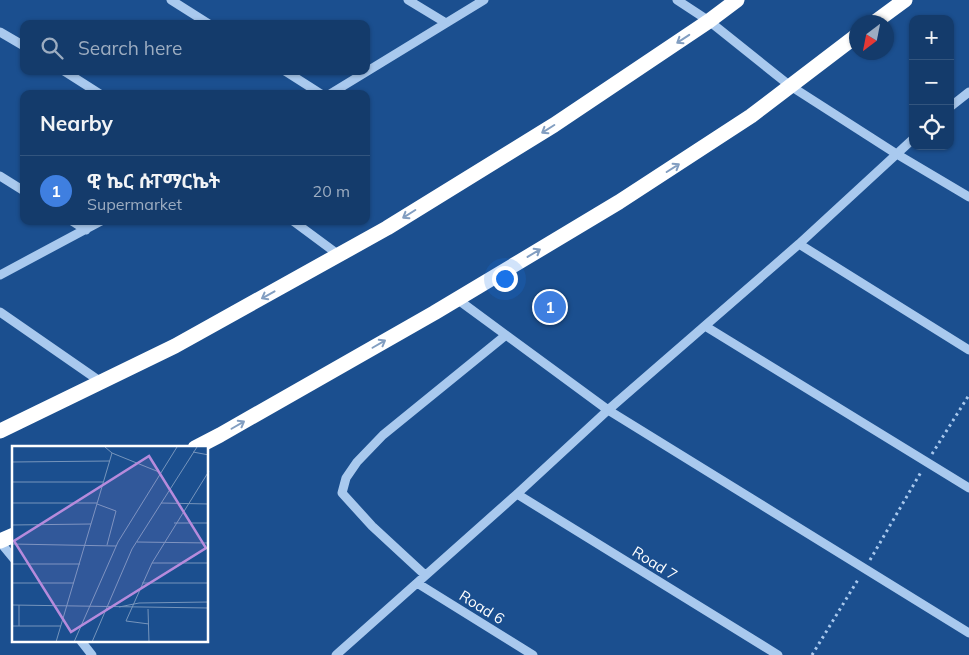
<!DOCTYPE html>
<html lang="en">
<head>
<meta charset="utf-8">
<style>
	:root { --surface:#143b6b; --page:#214673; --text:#f1f3f6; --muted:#9dadc1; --line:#33557e; --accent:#ffd166 }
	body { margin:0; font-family:Mulish,"Noto Sans Ethiopic",sans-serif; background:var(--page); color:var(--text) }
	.controls { position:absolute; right:15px; top:15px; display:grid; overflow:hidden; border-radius:10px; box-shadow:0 1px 4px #0004 }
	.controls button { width:45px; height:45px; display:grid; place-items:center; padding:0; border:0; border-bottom:1px solid var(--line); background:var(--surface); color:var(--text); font:25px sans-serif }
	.compass { position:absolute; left:849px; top:15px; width:45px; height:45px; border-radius:50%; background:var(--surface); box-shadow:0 1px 4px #0004; rotate:212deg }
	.you { position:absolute; left:504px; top:278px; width:18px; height:18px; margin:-12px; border:4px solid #fff; border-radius:50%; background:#1a73e8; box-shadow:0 0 0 8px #1a73e833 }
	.badge { display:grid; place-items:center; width:32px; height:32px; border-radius:50%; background:var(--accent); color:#fff; font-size:16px; font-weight:700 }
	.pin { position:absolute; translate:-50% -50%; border:2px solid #fff; box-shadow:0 1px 5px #0006 }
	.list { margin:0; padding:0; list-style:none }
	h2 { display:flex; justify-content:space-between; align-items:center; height:65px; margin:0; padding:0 20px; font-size:21px }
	h2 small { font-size:16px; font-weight:400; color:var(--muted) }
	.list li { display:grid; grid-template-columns:32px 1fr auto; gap:15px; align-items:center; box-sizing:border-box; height:70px; padding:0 20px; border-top:1px solid var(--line) }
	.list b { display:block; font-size:19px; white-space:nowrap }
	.list p { margin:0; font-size:16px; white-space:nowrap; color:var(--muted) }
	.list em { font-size:16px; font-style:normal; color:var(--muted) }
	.icon { flex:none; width:28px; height:28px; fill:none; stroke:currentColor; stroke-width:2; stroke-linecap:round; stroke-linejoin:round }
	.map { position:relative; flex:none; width:969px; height:655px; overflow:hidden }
	.search { position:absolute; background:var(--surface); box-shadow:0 1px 4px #0004; left:20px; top:20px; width:350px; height:55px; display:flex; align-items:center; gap:12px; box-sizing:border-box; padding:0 18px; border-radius:10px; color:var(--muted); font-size:19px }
	.panel { position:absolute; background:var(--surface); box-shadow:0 1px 4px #0004; left:20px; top:90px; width:350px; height:135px; border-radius:10px }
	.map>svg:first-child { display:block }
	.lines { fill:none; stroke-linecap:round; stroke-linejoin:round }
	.path { stroke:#a9c9ee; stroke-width:3; stroke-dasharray:2.5 4; stroke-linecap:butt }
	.minor { stroke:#a9c9ee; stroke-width:9 }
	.highway { stroke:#fff; stroke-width:15 }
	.oneway { stroke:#829ec1 }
	.labels { text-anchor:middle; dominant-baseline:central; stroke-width:4; stroke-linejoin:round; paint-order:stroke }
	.street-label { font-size:15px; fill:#fff; stroke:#1b4f8f }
	.inset-road { fill:none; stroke:#7695bc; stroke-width:1 }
	.view { fill:#b68bdc; fill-opacity:0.15; stroke:#b68bdc; stroke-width:2.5 }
	.inset-edge { fill:none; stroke:#fff; stroke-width:2.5 }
</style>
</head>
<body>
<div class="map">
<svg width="969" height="655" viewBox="0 0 969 655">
	<rect width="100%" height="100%" fill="#1b4f8f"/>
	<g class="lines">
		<path class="path" d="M932 454 969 395
			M870 560 921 472
			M812 655 859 578"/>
		<path class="minor" d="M171 0 209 24
			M408 0 446 23
			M677 0 709 21 789 85 895 153 969 197
			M0 32 24 46
			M64 71 100 94
			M285 71 321 94
			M330 94 484 0
			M950 107 969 92
			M0 176 24 191
			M72 221 86 230
			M293 221 339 255
			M799 244 969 350
			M0 275 101 221
			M457 299 608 410 969 633
			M0 312 101 382
			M705 326 969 488
			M517 494 778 655
			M0 542 14 559
			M425 575 372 526 342 493 346 478 357 462 383 435 506 335
			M417 583 533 655
			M81 641 92 655
			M336 655 517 494 608 410 799 244 913 139"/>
		<path class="highway" d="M875 22 905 0
			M0 431 175 346 387 228 554 125 709 21 737 0
			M195 448 220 435 434 313 619 202 751 116 856 36
			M0 541 14 535"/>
	</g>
	<defs><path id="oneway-shaft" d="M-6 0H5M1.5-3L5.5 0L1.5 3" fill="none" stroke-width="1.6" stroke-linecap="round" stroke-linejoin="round" transform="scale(1.25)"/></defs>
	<g class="oneway">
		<use href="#oneway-shaft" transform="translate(683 39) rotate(147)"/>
		<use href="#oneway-shaft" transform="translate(548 129) rotate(148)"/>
		<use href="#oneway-shaft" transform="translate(673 168) rotate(-32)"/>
		<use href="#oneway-shaft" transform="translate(409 214) rotate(148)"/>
		<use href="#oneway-shaft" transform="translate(534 253) rotate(-31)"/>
		<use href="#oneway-shaft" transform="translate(268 295) rotate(151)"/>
		<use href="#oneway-shaft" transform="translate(379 344) rotate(-30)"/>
		<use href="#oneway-shaft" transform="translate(238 425) rotate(-30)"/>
	</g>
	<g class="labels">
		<g class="street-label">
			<text transform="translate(655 563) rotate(32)">Road 7</text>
			<text transform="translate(482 607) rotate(32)">Road 6</text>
		</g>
	</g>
	<g transform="translate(12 446)">
		<rect width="196" height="196" fill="#1b4f8f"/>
		<path class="inset-road" d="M181 6 197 9M100 7 147 26M0 16 98 15M0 36H91M0 57H85M149 57 197 58M85 58 104 65 95 99M162 77H197M0 79 79 78M125 96 197 97M0 98 104 100M140 117H197M0 118H68M0 137H62M130 137H197M0 159 197 162M7 159V180M107 161 127 157 197 156M136 163 137 196M137 178 114 175 140 117 197 25M0 180H49M44 196 100 7 93 1M62 196 106 96 165 1M80 196 120 103 185 1"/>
		<path class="view" d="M137 10 194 102 59 186 2 95Z"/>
		<rect width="196" height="196" class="inset-edge"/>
	</g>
</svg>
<div class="controls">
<button>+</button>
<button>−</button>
<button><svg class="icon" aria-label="locate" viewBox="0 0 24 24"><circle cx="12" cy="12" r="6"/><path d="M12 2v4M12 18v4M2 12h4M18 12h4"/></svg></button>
</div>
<svg class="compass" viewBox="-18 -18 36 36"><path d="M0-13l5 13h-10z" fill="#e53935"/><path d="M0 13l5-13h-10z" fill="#9dadc1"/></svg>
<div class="you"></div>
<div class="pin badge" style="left:550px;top:307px;background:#3f7fe0">1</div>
<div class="search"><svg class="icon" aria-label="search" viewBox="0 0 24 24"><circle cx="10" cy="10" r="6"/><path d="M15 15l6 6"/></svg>Search here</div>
<section class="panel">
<h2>Nearby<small></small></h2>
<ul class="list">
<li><span class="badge" style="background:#3f7fe0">1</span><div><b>ዊ ኬር ሱፐማርኬት</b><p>Supermarket</p></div><em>20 m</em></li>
</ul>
</section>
</div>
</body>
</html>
